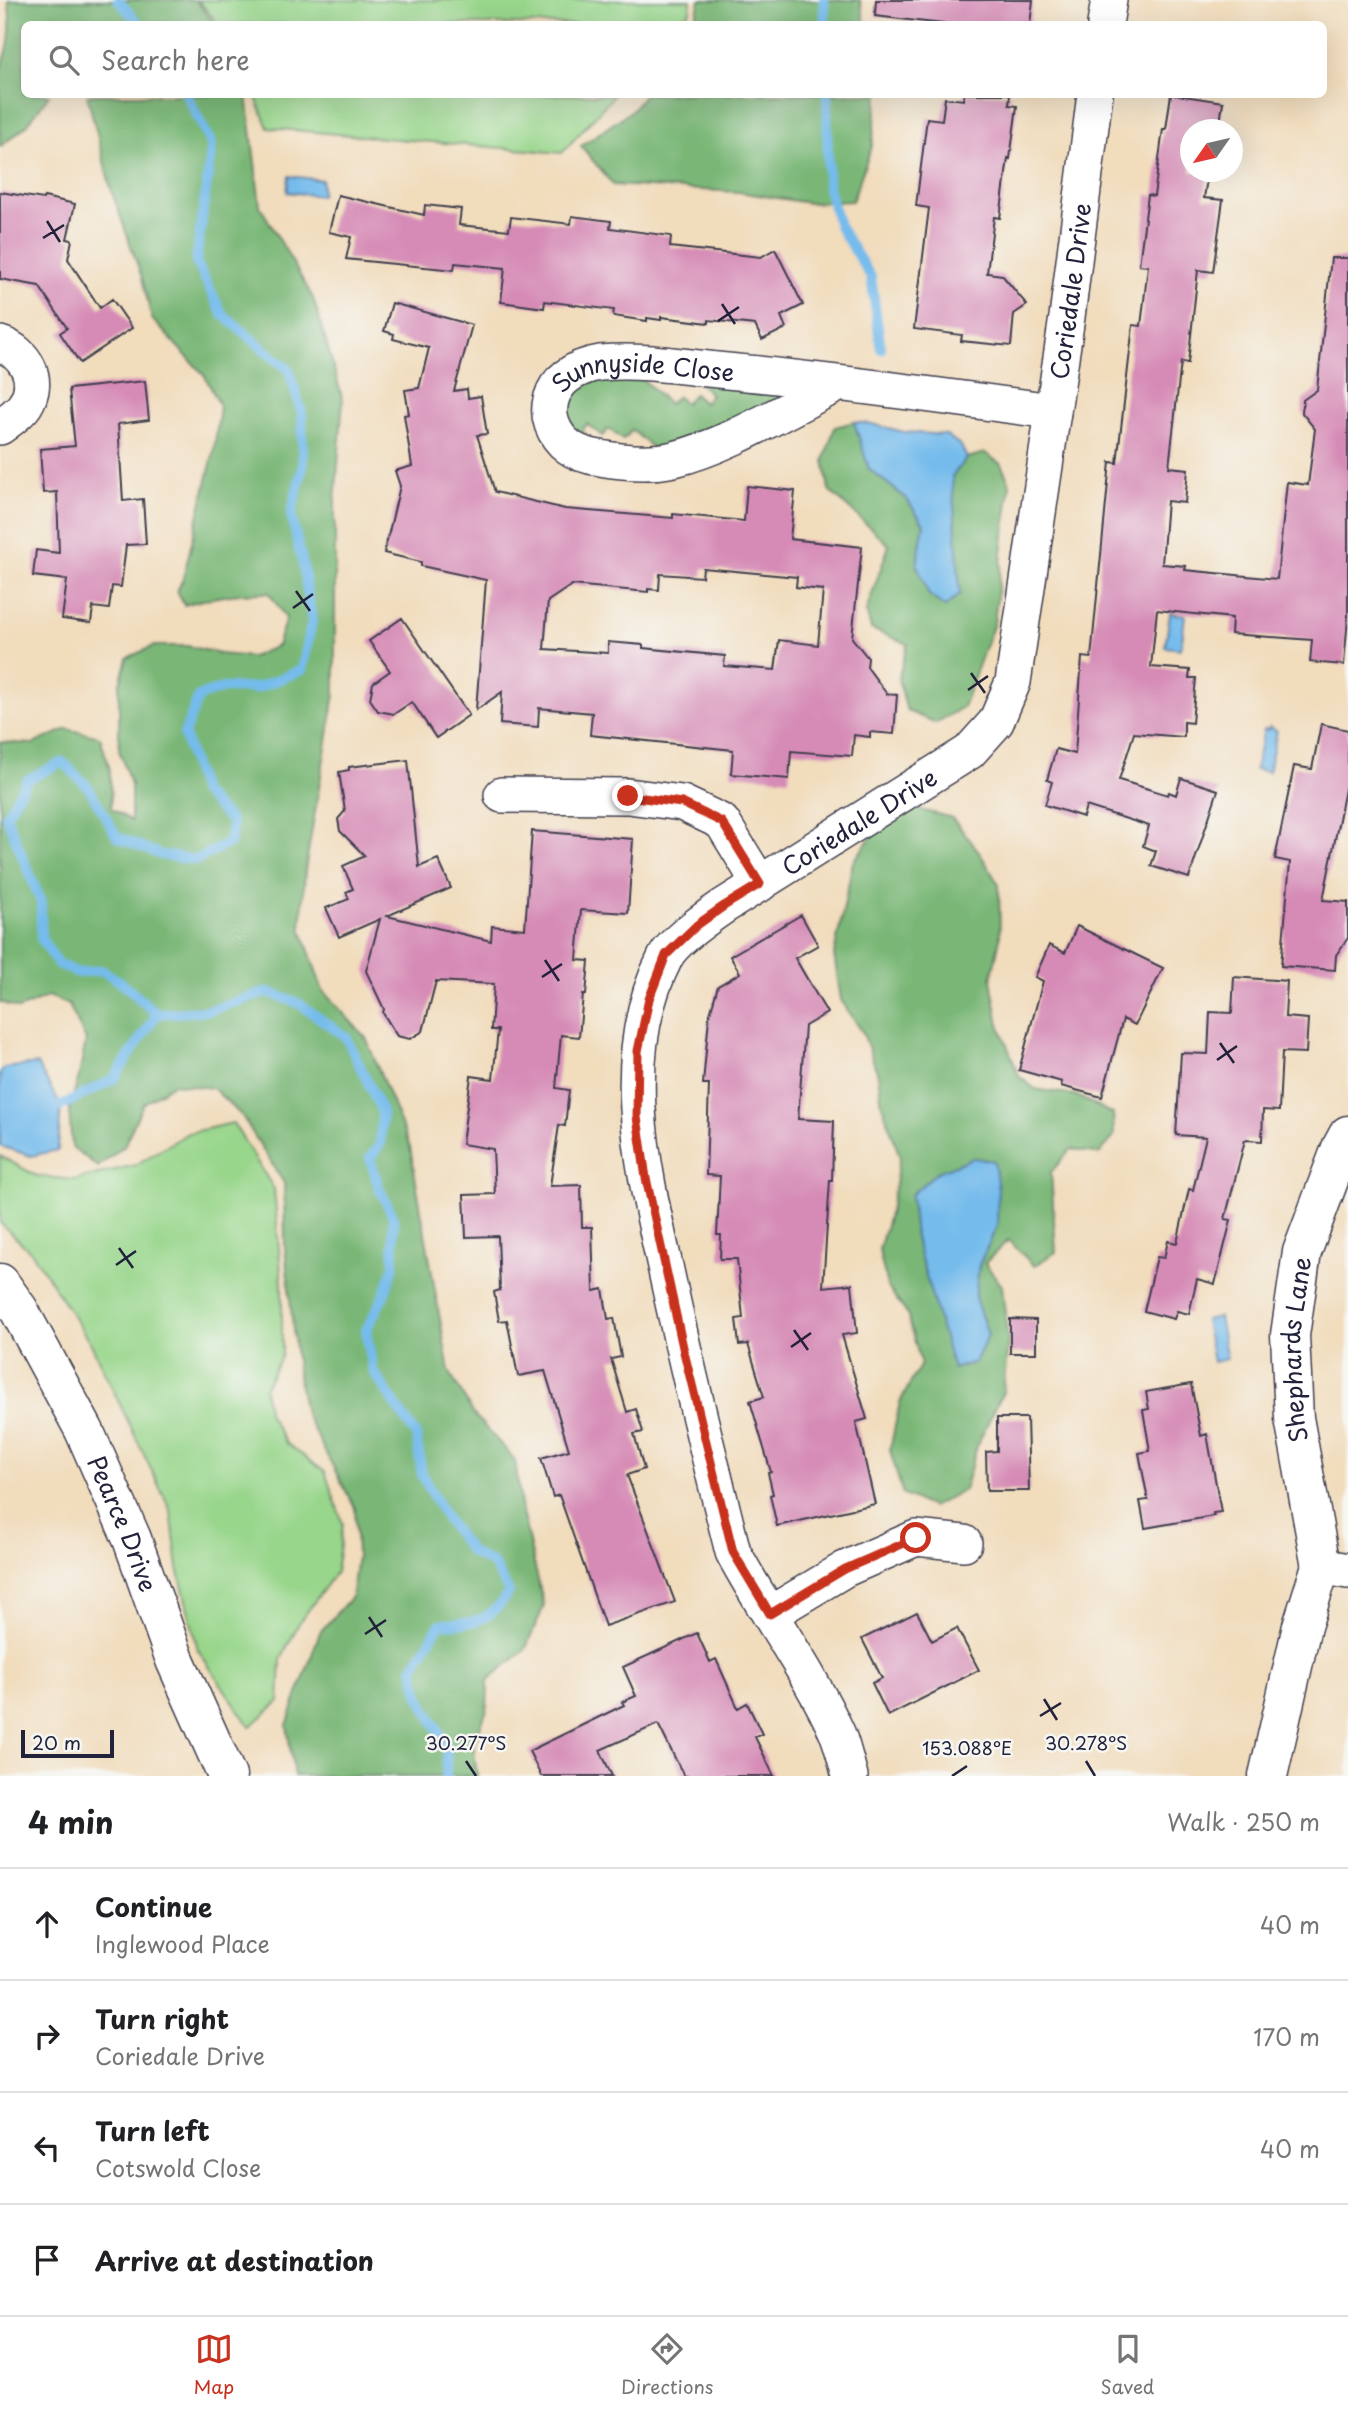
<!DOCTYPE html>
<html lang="en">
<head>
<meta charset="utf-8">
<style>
	:root { --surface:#fff; --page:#f6f6f6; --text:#202124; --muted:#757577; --line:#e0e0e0; --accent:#c8321e }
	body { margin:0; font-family:"Playpen Sans",sans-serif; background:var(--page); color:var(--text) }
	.compass { position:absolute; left:1180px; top:119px; width:63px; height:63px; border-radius:50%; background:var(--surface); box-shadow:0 7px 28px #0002; rotate:236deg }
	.scale { position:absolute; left:21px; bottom:18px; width:93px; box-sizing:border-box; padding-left:7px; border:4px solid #22223b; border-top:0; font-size:19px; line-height:24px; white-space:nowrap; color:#22223b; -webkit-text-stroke:5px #f6f6f2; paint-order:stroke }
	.stop { position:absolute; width:21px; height:21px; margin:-16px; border:5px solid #c8321e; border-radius:50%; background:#fff }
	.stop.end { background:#c8321e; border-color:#fff; box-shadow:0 2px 7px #0008 }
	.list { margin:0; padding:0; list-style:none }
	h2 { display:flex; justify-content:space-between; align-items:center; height:91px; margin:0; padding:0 28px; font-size:30px }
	h2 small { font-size:23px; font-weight:400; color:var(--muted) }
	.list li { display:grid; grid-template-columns:46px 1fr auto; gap:21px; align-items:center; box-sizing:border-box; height:112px; padding:0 28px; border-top:2px solid var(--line) }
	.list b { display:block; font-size:26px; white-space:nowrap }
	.list p { margin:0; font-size:23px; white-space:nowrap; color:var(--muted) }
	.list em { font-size:23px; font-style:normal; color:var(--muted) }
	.icon { flex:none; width:38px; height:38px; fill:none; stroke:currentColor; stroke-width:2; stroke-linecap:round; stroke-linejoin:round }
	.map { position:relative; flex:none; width:1348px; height:1776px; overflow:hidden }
	.search { position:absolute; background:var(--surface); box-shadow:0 7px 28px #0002; left:21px; right:21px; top:21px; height:77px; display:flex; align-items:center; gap:18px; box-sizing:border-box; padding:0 24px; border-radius:10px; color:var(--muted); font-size:26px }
	.sheet { height:539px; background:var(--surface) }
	nav { display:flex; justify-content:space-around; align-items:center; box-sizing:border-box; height:98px; border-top:2px solid var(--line); background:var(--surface); font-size:19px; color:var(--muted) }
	nav a { display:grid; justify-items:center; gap:4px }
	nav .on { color:var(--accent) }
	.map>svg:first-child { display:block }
	.green { fill:#98d68b; stroke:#5d7c63; stroke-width:2 }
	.forest { fill:#7ab777; stroke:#4e6c59; stroke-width:2; fill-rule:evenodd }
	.water { fill:#75bbec; stroke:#4c6e94; stroke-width:2 }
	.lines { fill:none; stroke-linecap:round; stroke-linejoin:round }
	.stream { stroke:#75bbec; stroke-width:10 }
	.building { fill:#d68bb6; fill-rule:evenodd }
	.minor-casing { stroke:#413e4e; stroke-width:38 }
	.tertiary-casing { stroke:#413e4e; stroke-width:41 }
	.minor { stroke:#fff; stroke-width:35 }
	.tertiary { stroke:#fff; stroke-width:38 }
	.route { stroke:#c8321e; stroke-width:9 }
	.ticks { fill:none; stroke:#22223b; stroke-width:2.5 }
	.labels { text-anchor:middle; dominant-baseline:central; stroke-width:5; stroke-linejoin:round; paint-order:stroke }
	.street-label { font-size:24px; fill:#22223b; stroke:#f6f6f2 }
	.ticks-label { font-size:18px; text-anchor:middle; fill:#22223b; stroke:#f6f6f2; stroke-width:5; stroke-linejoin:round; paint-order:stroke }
</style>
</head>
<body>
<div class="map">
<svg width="1348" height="1776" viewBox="0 0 1348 1776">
	<rect width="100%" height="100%" fill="#f6f6f2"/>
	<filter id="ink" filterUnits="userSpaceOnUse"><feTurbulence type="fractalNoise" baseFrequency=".0143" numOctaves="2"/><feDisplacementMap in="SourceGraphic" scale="14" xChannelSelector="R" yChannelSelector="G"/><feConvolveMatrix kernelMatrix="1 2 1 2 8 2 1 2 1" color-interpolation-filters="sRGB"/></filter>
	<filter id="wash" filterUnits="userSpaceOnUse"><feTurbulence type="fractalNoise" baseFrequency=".00686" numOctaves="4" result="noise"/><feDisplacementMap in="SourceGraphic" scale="28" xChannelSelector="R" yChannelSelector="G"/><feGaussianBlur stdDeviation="1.57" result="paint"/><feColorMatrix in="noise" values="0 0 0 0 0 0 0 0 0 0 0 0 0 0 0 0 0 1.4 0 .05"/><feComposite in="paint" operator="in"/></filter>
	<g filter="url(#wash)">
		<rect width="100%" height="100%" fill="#f1dcbc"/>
		<path class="green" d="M198 0H691L690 11 677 24H218Z
			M255 95H614L562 153 268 128Z
			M233 1123 274 1189 282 1284V1355L264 1389 269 1415 286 1443 325 1472 343 1524 336 1572 299 1623 281 1659 279 1702 250 1727 198 1650 178 1568 171 1511 91 1344 32 1253 0 1223V1156L37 1176 74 1180 135 1165 188 1133Z"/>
		<path class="forest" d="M8 0H196L214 24H24V94L49 95 27 125 0 147V69C11 50 12 22 8 0Z
			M700 0H860L865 24H694Z
			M645 94H878V95L872 146 852 201 809 203 739 192 613 185 581 146 631 111Z
			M87 95H247L260 206 313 298 343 400 335 503V694L305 870 301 928 323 991 366 1038 410 1147 449 1371 474 1415 515 1460 522 1512 544 1606 525 1650 488 1680 487 1710 473 1745 477 1776H294L287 1725 320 1632 352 1596 357 1555 355 1508 305 1414 297 1370 285 1247 284 1183 242 1116 213 1088 173 1084 143 1104 124 1146 98 1167 72 1147 69 1111 79 1076 86 1040 69 1005 49 996 19 1009 0 1002V742L33 744 67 729 100 737 110 770 111 808 131 821V785L119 750V687L127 658 154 646H188L220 654 252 657 277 646 286 618 269 593C238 592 213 596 184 605L177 591 183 579 214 451 220 406 205 376 152 319 142 278 111 189Z
			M637 374 669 404 677 396 685 403 694 394 704 403 711 394 694 378 803 389 656 451 632 430 623 440 609 429 602 436 587 424 582 431 602 448 578 440 561 403 577 382Z
			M854 422 869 469 906 498 924 524 917 565 954 526 952 476 967 458 985 453 1001 464 1010 484 994 623 963 707 936 723 907 711 898 679 908 644 871 629 866 611 889 545 829 490 824 460 835 427Z
			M917 809 952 818 978 850 999 885 1000 938 991 980 999 1024 1019 1076 1035 1089 1075 1095 1113 1114 1114 1137 1099 1154 1071 1149 1051 1172 1056 1252 1034 1266 1008 1240 985 1263 1002 1286 1008 1342 1003 1392 978 1443 964 1490 932 1507 903 1495 890 1450 900 1402 921 1364 907 1314 887 1286 879 1250 890 1211 900 1157 882 1105 878 1075 863 1033 841 1000 834 955 853 862 879 826ZM937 1172 997 1225 979 1265 975 1298 988 1335 975 1362 954 1369 915 1238 911 1195Z"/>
		<path class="water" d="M289 176 322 180 321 196 287 192Z
			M854 422 872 424 904 432 946 435 961 446 967 458 952 476 960 594 945 607 929 595 917 565 924 524 906 498 869 469Z
			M1170 613 1185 615 1181 649 1165 647Z
			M1269 727 1277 731 1268 772 1255 769 1264 729 1268 730Z
			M37 1064 61 1106 58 1150 31 1156 0 1146V1073L4 1068Z
			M973 1158 994 1161 998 1189 997 1226 979 1265 975 1298 988 1335 975 1362 953 1369 915 1238 911 1195 937 1172Z
			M1219 1317 1227 1359 1213 1362 1205 1320Z"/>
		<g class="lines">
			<path class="stream" d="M118 0 139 24
				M824 0 825 24
				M186 94 212 145 196 262 223 315 289 370 302 414 303 466 291 515 303 566 312 621 302 670 257 688H223L199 696 184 734 202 792 232 822 230 842 196 860 161 855 117 837 89 788 63 762 27 780 6 816 41 902V938L58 964 78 973 101 970 121 982 157 1014 207 1011 267 992 298 1003 346 1037 382 1112 380 1144 370 1158 379 1188 393 1216 394 1266 384 1295 366 1330 373 1371 416 1435 422 1475 446 1519 471 1552 493 1564 509 1592C490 1622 474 1624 440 1624L413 1668 420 1698 447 1746 446 1776
				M827 94 828 188 839 226 871 277 881 349
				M52 1108 61 1106 114 1079 157 1014"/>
		</g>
		<g id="blocks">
			<path class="building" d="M876 0H1033L1030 24H943L875 16Z
				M964 94H1010L1009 105 1017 106 1010 159 1008 158 1000 218 994 217 987 273 1002 275 1027 305 1014 314 1011 346 961 341 962 335 914 329 929 208 916 206 927 118 942 120 945 98 964 100Z
				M1171 94 1223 102 1219 130H1191V172H1208L1204 198 1223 200 1213 272 1198 270 1188 363 1181 362 1169 467 1188 469 1185 503 1167 501 1162 564 1186 566 1185 570 1277 579 1287 482 1308 485 1315 429 1302 413 1303 400 1317 390 1331 258H1348V617L1344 665 1310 662 1312 640 1231 634 1232 618 1157 610 1151 667 1190 670 1189 678H1196L1192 723 1184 722V737L1134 733 1119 780 1168 795 1169 792 1176 795 1181 778 1218 790 1189 878 1151 866 1156 851 1143 846 1149 826 1086 806 1083 817 1045 805 1052 782 1047 780 1056 749 1075 754 1082 657 1091 658 1110 462 1117 463 1133 325 1141 326 1148 266 1139 265 1148 195 1154 196 1163 129H1166Z
				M0 192 43 199 44 197 75 204 67 239 72 240 68 259 100 308 112 299 132 328 80 363 60 333 67 328 39 286 0 279Z
				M338 195 424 215 425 205 461 209 459 225 509 230 511 217 571 224 572 216 611 221 610 228 671 236 670 247 761 257 775 249 803 305 781 316 786 328 762 340 755 325 709 320V323L661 317V320L647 318V321L613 316 614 310 545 301 544 308 501 302 505 268 455 263 454 270 346 259 351 237 329 232Z
				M392 303 472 325 454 391 467 389 468 398 481 396 487 434 477 435 495 492 565 509 673 518V514L744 521 747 486 795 491 790 539 862 547 852 638 868 658 867 667 887 694 897 695 894 734 870 732V737L854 735 852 756 791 751 789 779 731 774 733 750 590 735 592 713 539 708 538 727 500 724 502 692 476 710 486 580 421 566V562L384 553 400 486 395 471 412 466 404 415 409 414 405 390 419 388 429 348 393 339 394 334 384 331ZM703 568 797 577 796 587 823 590 818 645 779 640 775 670 724 666 725 656 643 648V645L608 642V653L544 649 548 601 572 585 648 592V589L659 590 660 574 702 577Z
				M145 381 149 420 118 424 123 501 143 499 146 544 126 545 121 587 112 586 109 609 93 607 91 623 62 619 67 580 33 576 36 550 59 553 57 492 43 493 40 449 75 446 69 389Z
				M402 618 469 715 436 738 412 702 394 714 378 711 370 699 373 683 390 671 369 641Z
				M1321 724 1348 730V774L1323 900 1348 902V938L1336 955 1335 970 1281 966 1290 862 1275 859 1294 766 1312 769Z
				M408 760 419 867 438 859 451 888 387 916 491 941 492 926 525 929 532 831 633 839 628 913 581 910 577 960 589 961 586 995H583L579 1037 561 1035 556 1088 569 1090 565 1126 559 1125 550 1186 581 1185 582 1227H592L594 1291 603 1289 608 1319 614 1318 621 1357 611 1359 627 1412 636 1409 643 1432 634 1434 644 1469 627 1475 675 1602 605 1626 559 1495 553 1497 541 1458 569 1450 545 1371 518 1376 507 1320 499 1321 494 1292 500 1290 498 1236 466 1237 464 1195 495 1194 493 1149 462 1144 471 1076 493 1079 498 1030H491L494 984 436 981 423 1031 410 1039 397 1036 383 1013 384 1009 366 971 380 919 339 937 326 908 349 899 346 892 353 889 343 866 365 856 340 831 338 819 345 811 339 772 349 770V767Z
				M801 915 818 945 795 958 827 1013 805 1026 798 1119 834 1121 832 1180H830L823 1287 852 1284 857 1333 842 1335 867 1419 856 1422 875 1504 777 1526 770 1495 773 1494 768 1473 771 1472 750 1401 764 1397 748 1344 739 1345 736 1319 743 1318 737 1259H720L721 1235H717L720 1176 706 1175 709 1084H703L709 1017 718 986 740 973 730 956Z
				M1077 926 1163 968 1135 1025 1123 1019 1102 1097 1061 1086 1062 1082 1019 1070 1043 981 1035 977 1049 945 1065 953Z
				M1234 977 1287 981 1285 1017 1308 1019 1306 1053 1282 1052 1279 1111 1263 1110 1262 1141 1245 1140 1225 1219 1231 1220 1215 1284 1197 1279 1189 1314 1177 1311 1174 1319 1144 1311 1157 1257 1164 1258 1168 1241 1177 1243 1189 1189 1193 1190 1206 1137 1176 1135 1181 1053 1208 1054 1210 1012 1232 1013Z
				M1010 1319 1036 1320V1353H1010Z
				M1191 1384 1201 1436 1207 1434 1221 1512 1213 1513 1214 1516 1145 1528 1140 1501 1148 1500 1139 1453 1150 1451 1143 1410 1149 1409 1146 1392Z
				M997 1418H1027L1029 1491H987L986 1452 997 1451Z
				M917 1612 932 1641 957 1628 979 1670 888 1716 872 1683 882 1678 862 1639Z
				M697 1633 710 1662 716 1659 738 1708 747 1703 762 1734 755 1737 774 1776H684L658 1724 600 1750 612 1776H541L529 1751 624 1705 622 1702 636 1696 623 1667Z"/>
		</g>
	</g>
	<g filter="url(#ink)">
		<use href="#blocks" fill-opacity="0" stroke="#413e4e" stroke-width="2"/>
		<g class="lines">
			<g class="minor-casing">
				<g id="minor">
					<path d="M1105 24 1109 0"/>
					<path d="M0 344C26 352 41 380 25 405 19 414 9 420 0 427"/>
					<path id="s1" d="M838 384C789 408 726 447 674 459 652 464 623 462 600 458 578 455 560 446 552 424 546 407 552 388 566 377 576 369 587 365 600 363 641 359 685 367 727 371 836 381 944 397 1053 411"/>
					<path d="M502 795 628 796 682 803 722 822 760 884"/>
					<path d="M1321 1566 1348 1571"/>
					<path d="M770 1614 845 1569 916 1538 964 1543"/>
					<path id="s2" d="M850 1776C846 1762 843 1748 838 1735 809 1670 766 1614 733 1552 711 1464 689 1377 670 1289 647 1182 612 1062 665 958 673 941 708 917 724 906L969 752 996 722 1013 682 1067 317 1095 94"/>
				</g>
			</g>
			<g class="tertiary-casing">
				<g id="tertiary">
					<path id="s3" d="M0 1283 19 1310 84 1430 132 1539 175 1660 227 1776"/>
					<path id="s4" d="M1268 1776 1302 1626 1321 1566 1294 1418 1290 1335 1302 1252 1341 1148 1348 1135"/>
				</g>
			</g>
			<use href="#minor" class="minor"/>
			<use href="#tertiary" class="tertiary"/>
		</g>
	</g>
	<g class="lines" filter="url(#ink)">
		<path class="route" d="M628 796 682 803 722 822 760 884 724 906 697 925 666 955 649 999 638 1051 637 1117 646 1178 684 1352 733 1552 770 1614 845 1569 916 1538"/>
	</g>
	<path class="ticks" d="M47 221 60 242M43 238 64 225M722 304 735 324M718 321 739 307M296 591 310 611M293 608 313 594M971 673 985 693M968 690 988 676M545 960 559 981M542 977 562 964M1220 1043 1234 1063M1217 1060 1237 1046M119 1248 133 1268M116 1265 136 1251M794 1330 808 1350M791 1347 811 1333M369 1617 382 1637M365 1634 386 1620M1044 1699 1057 1720M1040 1716 1061 1703M466 1761 476 1776M1086 1761 1095 1776M952 1776 967 1766"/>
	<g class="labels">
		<g class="street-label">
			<text stroke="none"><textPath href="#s2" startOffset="1710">Coriedale Drive</textPath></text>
			<text stroke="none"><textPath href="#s1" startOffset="448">Sunnyside Close</textPath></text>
			<text stroke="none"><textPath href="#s2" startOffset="1101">Coriedale Drive</textPath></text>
			<text stroke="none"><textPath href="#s4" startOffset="436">Shephards Lane</textPath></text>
			<text stroke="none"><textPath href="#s3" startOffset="271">Pearce Drive</textPath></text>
		</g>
	</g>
	<g class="ticks-label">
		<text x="466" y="1750">30.277°S</text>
		<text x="1086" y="1750">30.278°S</text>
		<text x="967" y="1755">153.088°E</text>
	</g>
</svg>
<svg class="compass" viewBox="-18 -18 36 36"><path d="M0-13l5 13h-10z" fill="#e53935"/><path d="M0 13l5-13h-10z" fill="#757577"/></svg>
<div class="scale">20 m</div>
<div class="stop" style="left:916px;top:1538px"></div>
<div class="stop end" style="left:628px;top:796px"></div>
<div class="search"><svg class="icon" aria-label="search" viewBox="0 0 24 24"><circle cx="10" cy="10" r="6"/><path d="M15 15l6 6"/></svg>Search here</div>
</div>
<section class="sheet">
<h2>4 min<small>Walk · 250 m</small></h2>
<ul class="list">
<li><svg class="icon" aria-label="ahead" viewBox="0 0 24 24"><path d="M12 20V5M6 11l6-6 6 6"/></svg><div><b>Continue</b><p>Inglewood Place</p></div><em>40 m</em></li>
<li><svg class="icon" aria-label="right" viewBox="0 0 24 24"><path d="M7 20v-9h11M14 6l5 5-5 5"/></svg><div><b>Turn right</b><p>Coriedale Drive</p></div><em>170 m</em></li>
<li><svg class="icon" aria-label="left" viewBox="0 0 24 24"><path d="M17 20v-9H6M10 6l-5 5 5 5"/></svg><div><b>Turn left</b><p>Cotswold Close</p></div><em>40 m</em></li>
<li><svg class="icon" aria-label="arrive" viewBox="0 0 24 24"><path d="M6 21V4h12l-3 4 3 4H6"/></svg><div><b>Arrive at destination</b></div></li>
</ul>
</section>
<nav>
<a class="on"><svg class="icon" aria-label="map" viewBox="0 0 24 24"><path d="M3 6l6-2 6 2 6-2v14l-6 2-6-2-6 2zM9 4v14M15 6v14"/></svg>Map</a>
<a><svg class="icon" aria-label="directions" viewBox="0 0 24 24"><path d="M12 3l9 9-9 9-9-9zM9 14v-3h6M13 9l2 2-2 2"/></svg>Directions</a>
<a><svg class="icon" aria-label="saved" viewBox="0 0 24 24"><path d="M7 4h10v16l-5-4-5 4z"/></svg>Saved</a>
</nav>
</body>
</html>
